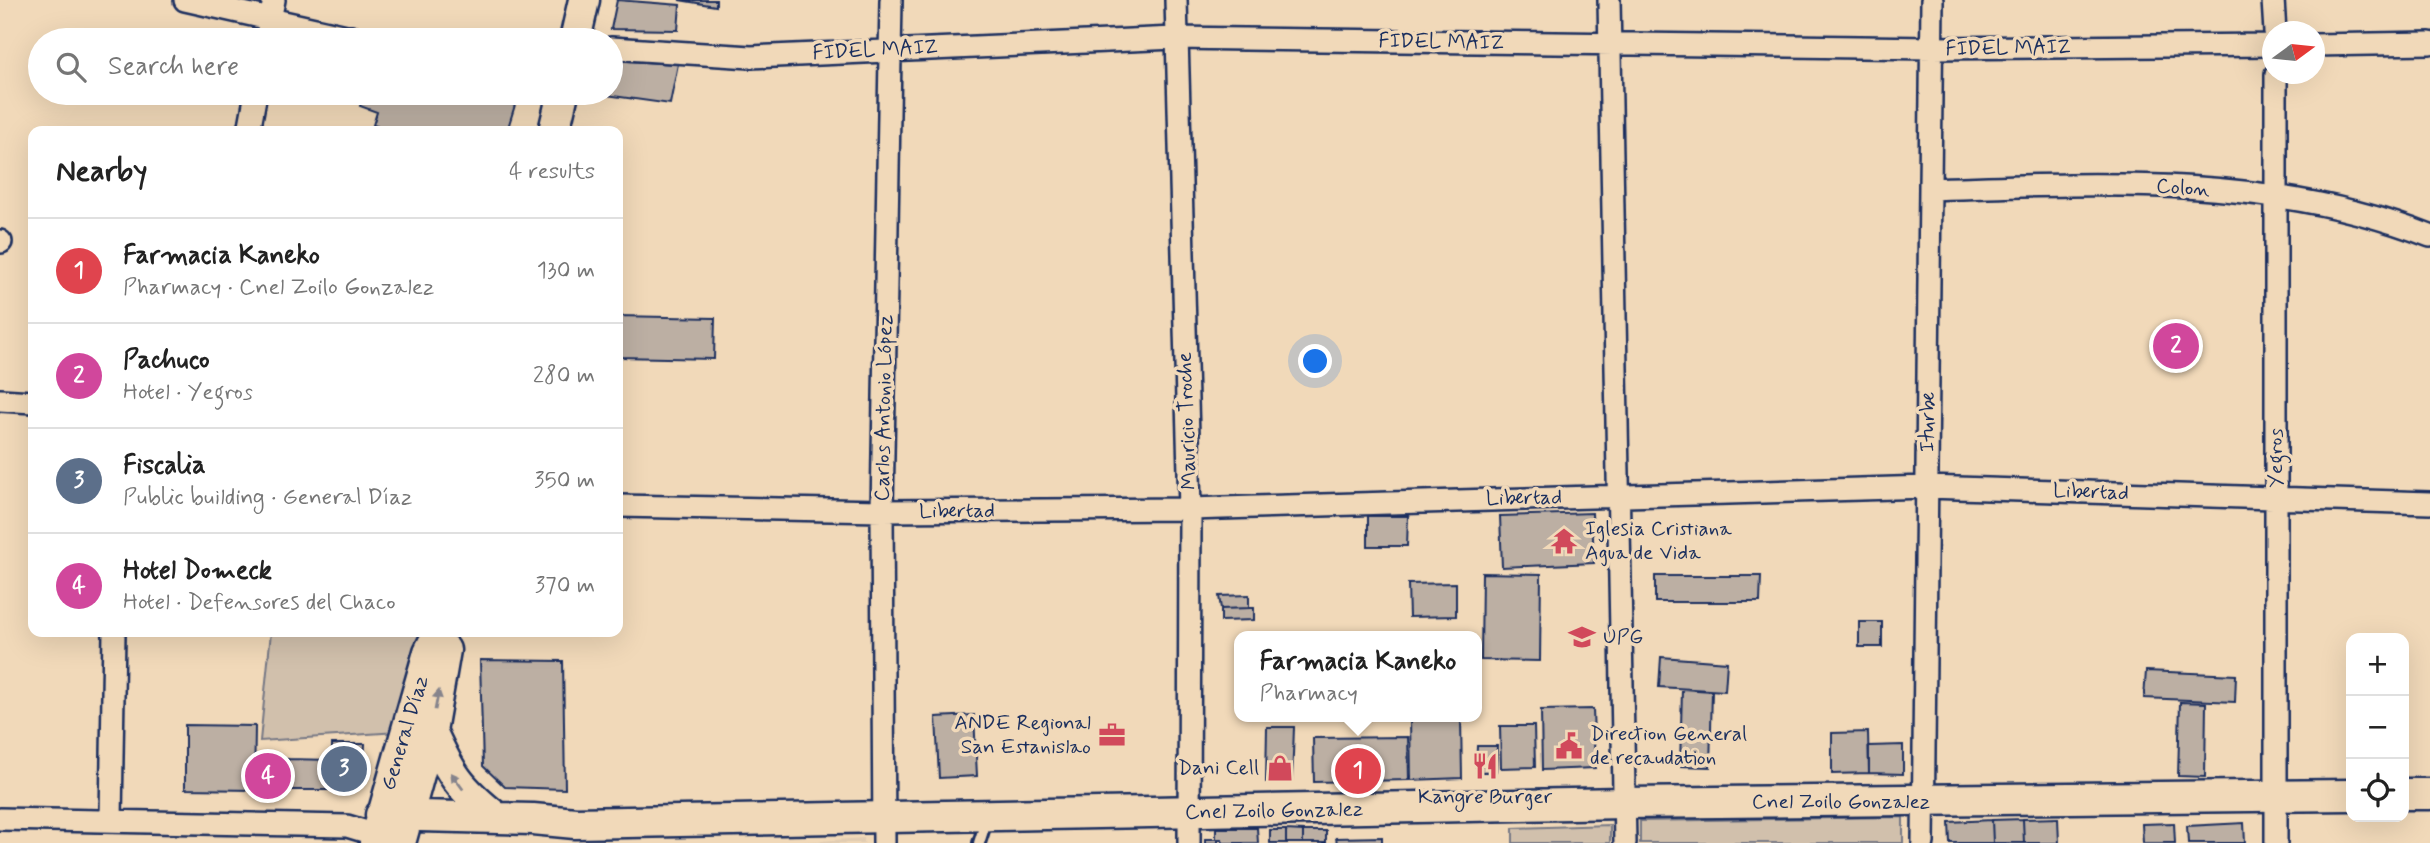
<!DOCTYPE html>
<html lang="en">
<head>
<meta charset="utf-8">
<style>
	:root { --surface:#fff; --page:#f6f6f6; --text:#222; --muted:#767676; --line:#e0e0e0; --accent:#d1495b }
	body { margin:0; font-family:Mynerve,sans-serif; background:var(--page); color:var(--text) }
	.controls { position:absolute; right:21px; bottom:21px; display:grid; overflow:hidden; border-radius:14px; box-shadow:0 7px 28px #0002 }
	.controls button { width:63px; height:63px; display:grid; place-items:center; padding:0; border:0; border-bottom:2px solid var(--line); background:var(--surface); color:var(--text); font:35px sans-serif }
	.compass { position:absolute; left:2262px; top:21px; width:63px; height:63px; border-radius:50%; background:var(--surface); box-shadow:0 7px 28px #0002; rotate:75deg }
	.you { position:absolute; left:1316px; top:362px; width:24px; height:24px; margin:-18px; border:5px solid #fff; border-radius:50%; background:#1a73e8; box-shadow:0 0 0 10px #1a73e833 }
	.badge { display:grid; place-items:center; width:46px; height:46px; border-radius:50%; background:var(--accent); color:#fff; font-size:23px; font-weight:700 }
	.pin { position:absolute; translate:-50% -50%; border:4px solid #fff; box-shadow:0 2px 7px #0006 }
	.popup { position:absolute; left:1234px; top:631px; width:248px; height:91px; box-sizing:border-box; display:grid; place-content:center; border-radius:14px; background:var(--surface); filter:drop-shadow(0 2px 5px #0005); font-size:23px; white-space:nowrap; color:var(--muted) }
	.popup b { font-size:26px; color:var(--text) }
	.popup::after { content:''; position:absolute; left:50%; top:100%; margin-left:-14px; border:14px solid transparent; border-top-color:var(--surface) }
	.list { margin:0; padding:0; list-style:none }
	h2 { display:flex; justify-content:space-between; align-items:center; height:91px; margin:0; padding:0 28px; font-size:30px }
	h2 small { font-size:23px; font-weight:400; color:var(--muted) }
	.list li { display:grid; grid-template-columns:46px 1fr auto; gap:21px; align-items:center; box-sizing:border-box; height:105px; padding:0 28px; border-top:2px solid var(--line) }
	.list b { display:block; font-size:26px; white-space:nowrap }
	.list p { margin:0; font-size:23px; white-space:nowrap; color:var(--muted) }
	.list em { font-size:23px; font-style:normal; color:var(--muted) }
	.icon { flex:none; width:38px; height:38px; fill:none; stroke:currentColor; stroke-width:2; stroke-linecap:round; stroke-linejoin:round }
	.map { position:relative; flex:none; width:2430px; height:843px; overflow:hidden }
	.search { position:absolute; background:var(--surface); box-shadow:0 7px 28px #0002; left:28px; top:28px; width:595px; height:77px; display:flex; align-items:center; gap:18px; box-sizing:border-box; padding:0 24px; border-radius:38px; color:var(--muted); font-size:26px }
	.panel { position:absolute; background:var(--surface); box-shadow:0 7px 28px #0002; left:28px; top:126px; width:595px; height:511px; border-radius:14px }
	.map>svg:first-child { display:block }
	.built { fill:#e1ccb2 }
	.green { fill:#d1c0ac; stroke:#767885; stroke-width:2 }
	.building { fill:#bcafa3; stroke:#1b2f5e; stroke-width:2 }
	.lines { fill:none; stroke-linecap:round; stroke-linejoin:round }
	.lane-casing { stroke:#1b2f5e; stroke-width:16 }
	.street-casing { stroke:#1b2f5e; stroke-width:26 }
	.secondary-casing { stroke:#1b2f5e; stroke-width:35 }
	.lane { stroke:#f1d9b9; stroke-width:10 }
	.street { stroke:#f1d9b9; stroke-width:21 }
	.secondary { stroke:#f1d9b9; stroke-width:30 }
	.oneway { fill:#86848c }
	.labels { text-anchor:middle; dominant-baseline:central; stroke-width:7; stroke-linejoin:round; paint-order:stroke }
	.street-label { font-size:21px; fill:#1b2f5e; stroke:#f1d9b9 }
	.poi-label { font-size:21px; fill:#1b2f5e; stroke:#f1d9b9; text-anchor:start }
</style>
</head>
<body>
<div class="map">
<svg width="2430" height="843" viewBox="0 0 2430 843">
	<rect width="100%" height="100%" fill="#f1d9b9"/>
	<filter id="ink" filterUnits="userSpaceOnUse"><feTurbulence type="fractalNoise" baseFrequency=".0143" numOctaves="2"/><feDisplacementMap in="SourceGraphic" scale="14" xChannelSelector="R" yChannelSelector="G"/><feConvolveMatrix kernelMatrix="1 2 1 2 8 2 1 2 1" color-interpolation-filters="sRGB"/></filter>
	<g filter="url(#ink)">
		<path class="built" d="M864 838V843H788Z"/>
		<path class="green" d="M271 632H421L398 732 260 741Z
			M1903 817V843H1640V821Z
			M1610 825V843H1513V828Z"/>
		<path class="building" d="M617 0 680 5 678 30 611 29Z
			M679 0H716V6Z
			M611 60 678 64 670 104 592 93H611Z
			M364 93H475L515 105 507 131H393L373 125 377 112 360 106Z
			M618 316 715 318 714 359 618 357Z
			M1592 513 1594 563 1502 567 1500 516Z
			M1368 516H1408L1407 546H1368Z
			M1482 573 1541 574 1540 661 1481 660Z
			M1655 576H1761L1760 602H1655Z
			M1456 583V616L1409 617 1408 584Z
			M1249 595V608L1221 609 1219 596Z
			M1249 608H1254V620L1221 621V609Z
			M1859 622H1882V647H1859Z
			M1407 634H1454V636H1407Z
			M1661 657 1727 662 1725 691 1659 687Z
			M480 660 563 661 565 789 505 787 483 766Z
			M2146 671 2236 675 2235 702 2144 698Z
			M1682 689 1712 691 1710 767 1680 766Z
			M2180 702 2206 703 2205 777 2178 776Z
			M1593 709 1595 768 1542 770 1541 710Z
			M974 715 977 776 939 778 936 717Z
			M1410 717H1461L1462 778 1411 780Z
			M185 725 255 726 254 790 185 789Z
			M1500 726H1534L1535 767 1501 768Z
			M1267 727H1294L1292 782H1266Z
			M1868 732 1869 773 1832 774V733Z
			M1408 737 1409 780 1314 782 1313 738Z
			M332 744H365L363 777 351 790H288V759L332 760Z
			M1903 745V774L1869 773V746Z
			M1477 746H1497L1496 772H1476Z
			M255 758 288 759V790H254Z
			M2058 818 2059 843H2024L2023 819Z
			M2023 819 2024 843H1993L1992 820Z
			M1992 820 1993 843H1950L1949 822Z
			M2174 823 2175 843H2143L2142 824Z
			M2244 823 2245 843H2188L2187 826Z
			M1216 828H1257L1258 843H1223L1222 839H1216Z
			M1270 830H1286V843H1270Z
			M1286 830 1303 831V843H1286Z
			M1303 831H1326V843H1303Z
			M1382 837V843H1337L1336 838Z
			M1205 839H1218V843H1205Z"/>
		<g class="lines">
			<g class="lane-casing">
				<path id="lane" d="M979 843 987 818"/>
			</g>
			<g class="street-casing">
				<path id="street" d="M185 0 364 40
					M1176 0 1190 509 1189 843
					M1609 0 1625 843
					M2273 0 2275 32
					M266 40 274 0
					M2314 45 2430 43
					M611 48 751 57 1175 38 1932 48 2272 45
					M2276 74V843
					M249 131 256 93
					M1930 189C2096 183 2272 174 2430 236
					M0 241 1 242
					M0 400 33 402
					M618 506 882 511 1190 509 1927 487 2430 503
					M0 819 347 826 377 835
					M111 819 114 632
					M884 843 882 511 891 0
					M1923 843 1932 0"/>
			</g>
			<g class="secondary-casing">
				<path id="secondary" d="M575 40 584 0
					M554 131 563 93
					M431 731C451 775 459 788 497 818
					M2404 794H2430
					M381 815 533 819 575 823 1625 803 2351 795
					M375 843 429 652 439 632
					M400 843 431 731 445 650"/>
			</g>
			<use href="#lane" class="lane"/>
			<use href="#street" class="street"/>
			<use href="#secondary" class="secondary"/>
		</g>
		<defs><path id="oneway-solid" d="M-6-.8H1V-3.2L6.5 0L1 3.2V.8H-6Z" transform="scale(1.75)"/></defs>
		<g class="oneway">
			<use href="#oneway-solid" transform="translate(437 700) rotate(-79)"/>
			<use href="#oneway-solid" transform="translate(457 781) rotate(-126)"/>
		</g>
	</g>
	<defs>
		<g id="temple-bare" transform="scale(2.1)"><path d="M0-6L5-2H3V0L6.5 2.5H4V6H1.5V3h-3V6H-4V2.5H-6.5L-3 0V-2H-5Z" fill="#d1495b" stroke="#f1d9b9" stroke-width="2.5" paint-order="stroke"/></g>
		<g id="university-bare" transform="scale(2.1)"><path d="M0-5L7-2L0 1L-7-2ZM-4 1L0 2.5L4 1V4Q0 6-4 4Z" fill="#d1495b" stroke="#f1d9b9" stroke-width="2.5" paint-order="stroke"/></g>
		<g id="office-bare" transform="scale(2.1)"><path d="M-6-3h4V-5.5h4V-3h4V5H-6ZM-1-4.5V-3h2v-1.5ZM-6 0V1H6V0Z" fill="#d1495b" stroke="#f1d9b9" stroke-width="2.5" paint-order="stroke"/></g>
		<g id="civic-bare" transform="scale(2.1)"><path d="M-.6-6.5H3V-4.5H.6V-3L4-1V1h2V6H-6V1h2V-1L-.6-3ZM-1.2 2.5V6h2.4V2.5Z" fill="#d1495b" stroke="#f1d9b9" stroke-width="2.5" paint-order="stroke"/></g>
		<g id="restaurant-bare" transform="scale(2.1)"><path d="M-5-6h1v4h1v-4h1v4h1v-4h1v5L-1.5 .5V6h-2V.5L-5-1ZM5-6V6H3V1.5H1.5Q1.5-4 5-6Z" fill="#d1495b" stroke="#f1d9b9" stroke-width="2.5" paint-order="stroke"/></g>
		<g id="shop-bare" transform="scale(2.1)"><path d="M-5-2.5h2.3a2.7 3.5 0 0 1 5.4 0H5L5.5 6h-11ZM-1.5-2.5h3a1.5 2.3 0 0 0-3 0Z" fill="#d1495b" stroke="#f1d9b9" stroke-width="2.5" paint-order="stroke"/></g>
	</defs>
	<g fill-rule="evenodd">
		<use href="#temple-bare" x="1564" y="541"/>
		<use href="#university-bare" x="1582" y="637"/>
		<use href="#office-bare" x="1112" y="735"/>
		<use href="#civic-bare" x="1569" y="746"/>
		<use href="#restaurant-bare" x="1485" y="766"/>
		<use href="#shop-bare" x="1280" y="768"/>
	</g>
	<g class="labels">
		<g class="street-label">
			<text transform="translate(1441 42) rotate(1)">FIDEL MAIZ</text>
			<text transform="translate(2008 48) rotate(-1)">FIDEL MAIZ</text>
			<text transform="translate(875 50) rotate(-3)">FIDEL MAIZ</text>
			<text transform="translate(2183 188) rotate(4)">Colon</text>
			<text transform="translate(884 408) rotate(-89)">Carlos Antonio López</text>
			<text transform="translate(1187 421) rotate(-92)">Mauricio Troche</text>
			<text transform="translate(1928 422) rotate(-89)">Iturbe</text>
			<text transform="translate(2276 458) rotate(-90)">Yegros</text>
			<text transform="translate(2091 492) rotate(2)">Libertad</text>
			<text transform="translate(1524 498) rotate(-1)">Libertad</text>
			<text x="957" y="511">Libertad</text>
			<text transform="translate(405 733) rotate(-73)">General Díaz</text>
			<text x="1841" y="802">Cnel Zoilo Gonzalez</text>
			<text transform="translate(1274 811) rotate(-1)">Cnel Zoilo Gonzalez</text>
		</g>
		<g class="poi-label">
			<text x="1585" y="529">Iglesia Cristiana<tspan x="1585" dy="24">Agua de Vida</tspan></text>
			<text x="1603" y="637">UPG</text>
			<text x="1091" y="723" text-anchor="end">ANDE Regional<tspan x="1091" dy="24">San Estanislao</tspan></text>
			<text x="1590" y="734">Direction General<tspan x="1590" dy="24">de recaudation</tspan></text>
			<text x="1259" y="768" text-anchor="end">Dani Cell</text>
			<text x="1485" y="797" text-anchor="middle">Kangre Burger</text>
		</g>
	</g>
</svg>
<div class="controls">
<button>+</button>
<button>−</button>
<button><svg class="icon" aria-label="locate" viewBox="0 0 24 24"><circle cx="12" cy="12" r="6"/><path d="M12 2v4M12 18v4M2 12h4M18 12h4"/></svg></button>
</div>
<svg class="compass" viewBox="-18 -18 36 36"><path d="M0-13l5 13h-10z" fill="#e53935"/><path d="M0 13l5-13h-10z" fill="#767676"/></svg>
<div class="you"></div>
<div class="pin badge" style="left:1358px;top:771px;background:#e0444e">1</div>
<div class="popup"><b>Farmacia Kaneko</b>Pharmacy</div>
<div class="pin badge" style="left:2176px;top:346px;background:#d1479c">2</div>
<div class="pin badge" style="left:344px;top:769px;background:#5c6f8a">3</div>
<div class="pin badge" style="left:268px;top:776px;background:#d1479c">4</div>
<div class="search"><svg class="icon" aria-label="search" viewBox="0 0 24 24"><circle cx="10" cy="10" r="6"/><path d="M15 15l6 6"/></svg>Search here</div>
<section class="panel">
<h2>Nearby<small>4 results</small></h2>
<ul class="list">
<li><span class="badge" style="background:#e0444e">1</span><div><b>Farmacia Kaneko</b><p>Pharmacy · Cnel Zoilo Gonzalez</p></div><em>130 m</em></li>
<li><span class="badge" style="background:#d1479c">2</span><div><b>Pachuco</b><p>Hotel · Yegros</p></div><em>280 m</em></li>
<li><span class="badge" style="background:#5c6f8a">3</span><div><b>Fiscalia</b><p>Public building · General Díaz</p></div><em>350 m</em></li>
<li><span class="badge" style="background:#d1479c">4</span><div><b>Hotel Domeck</b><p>Hotel · Defensores del Chaco</p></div><em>370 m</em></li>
</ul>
</section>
</div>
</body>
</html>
